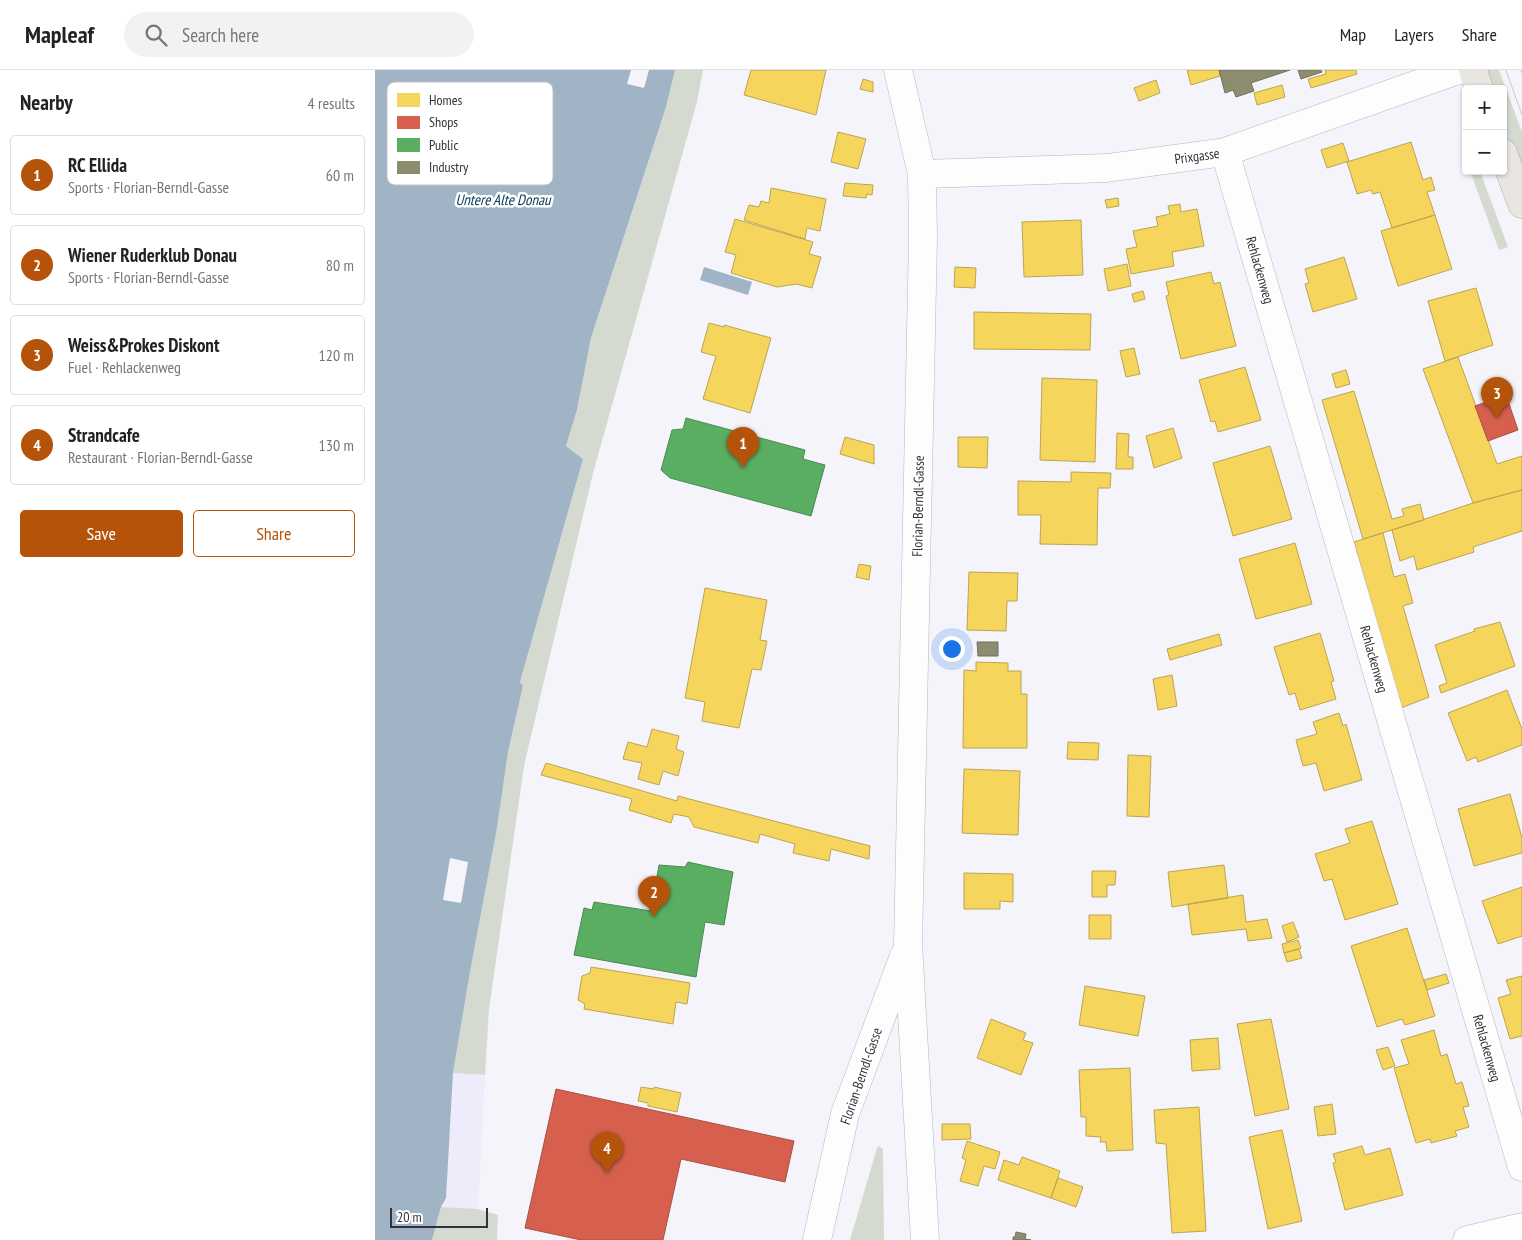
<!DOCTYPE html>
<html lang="en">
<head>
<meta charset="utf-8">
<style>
	:root { --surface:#fff; --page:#f2f2f2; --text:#222; --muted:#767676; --line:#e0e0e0; --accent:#b45309 }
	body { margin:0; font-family:"PT Sans Narrow",sans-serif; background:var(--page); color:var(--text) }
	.controls { position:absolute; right:15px; top:15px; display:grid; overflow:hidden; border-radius:5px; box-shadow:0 1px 4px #0004 }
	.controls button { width:45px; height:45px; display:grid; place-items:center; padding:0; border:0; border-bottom:1px solid var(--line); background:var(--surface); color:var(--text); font:25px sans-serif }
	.scale { position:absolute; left:15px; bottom:12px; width:98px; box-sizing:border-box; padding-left:5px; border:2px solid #33313c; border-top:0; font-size:14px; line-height:18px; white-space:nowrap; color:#33313c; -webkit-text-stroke:4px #fff; paint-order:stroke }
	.you { position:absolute; left:576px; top:578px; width:18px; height:18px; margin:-12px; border:4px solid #fff; border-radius:50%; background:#1a73e8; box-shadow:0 0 0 8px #1a73e833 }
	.badge { display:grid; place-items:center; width:32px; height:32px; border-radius:50%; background:var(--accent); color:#fff; font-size:16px; font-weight:700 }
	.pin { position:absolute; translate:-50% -41px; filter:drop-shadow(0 1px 2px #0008) }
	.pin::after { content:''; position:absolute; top:26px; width:18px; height:15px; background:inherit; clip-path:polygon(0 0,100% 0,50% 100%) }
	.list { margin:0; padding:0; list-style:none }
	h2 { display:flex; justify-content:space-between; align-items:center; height:65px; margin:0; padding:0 20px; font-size:21px }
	h2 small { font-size:16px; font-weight:400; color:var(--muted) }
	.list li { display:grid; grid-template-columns:32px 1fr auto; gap:15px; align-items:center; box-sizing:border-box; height:80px; margin:0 10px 10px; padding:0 10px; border:1px solid var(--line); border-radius:5px }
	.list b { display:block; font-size:19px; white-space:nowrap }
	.list p { margin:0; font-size:16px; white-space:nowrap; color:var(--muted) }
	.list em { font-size:16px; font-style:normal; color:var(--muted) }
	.actions { display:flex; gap:10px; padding:15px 20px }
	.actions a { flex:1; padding:11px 0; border:1px solid var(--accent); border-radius:5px; text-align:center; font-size:18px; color:var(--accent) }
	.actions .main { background:var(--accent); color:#fff }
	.icon { flex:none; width:28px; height:28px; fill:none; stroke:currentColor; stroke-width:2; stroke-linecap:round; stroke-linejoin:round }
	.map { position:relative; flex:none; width:1147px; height:1170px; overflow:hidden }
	header { display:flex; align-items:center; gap:30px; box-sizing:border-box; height:70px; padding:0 25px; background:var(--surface); border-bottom:1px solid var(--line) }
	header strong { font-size:24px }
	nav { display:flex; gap:28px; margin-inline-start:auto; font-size:18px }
	.search { width:350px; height:45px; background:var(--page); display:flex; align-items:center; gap:12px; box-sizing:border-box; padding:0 18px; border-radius:28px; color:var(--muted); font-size:19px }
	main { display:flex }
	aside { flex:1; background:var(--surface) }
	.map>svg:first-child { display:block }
	.built { fill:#eeebfa }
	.green { fill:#d4dad0 }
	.water { fill:#a0b4c6 }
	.pier { fill:#f5f4fa }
	.homes { fill:#f6d55c; stroke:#bca452 }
	.shops { fill:#d6604d; stroke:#a55248 }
	.public { fill:#5aae61; stroke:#4e8856 }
	.industry { fill:#8c8c6e; stroke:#71715f }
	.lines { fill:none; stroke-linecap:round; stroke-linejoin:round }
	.minor-casing { stroke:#b6b5bc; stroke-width:29 }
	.major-casing { stroke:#b0a8a1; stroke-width:29 }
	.minor { stroke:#fefdfe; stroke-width:28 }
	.major { stroke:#e9e5e0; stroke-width:28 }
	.tram { stroke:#cac9cb; stroke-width:1 }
	.labels { text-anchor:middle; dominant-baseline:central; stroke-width:5; stroke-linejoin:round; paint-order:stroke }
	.street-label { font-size:14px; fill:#33313c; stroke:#fff }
	.water-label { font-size:15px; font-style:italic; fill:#023858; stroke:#fff }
	.key { fill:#fff; stroke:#c2c1c4; stroke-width:1 }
	.key-label { font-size:14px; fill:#33313c }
</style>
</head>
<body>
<header>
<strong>Mapleaf</strong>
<div class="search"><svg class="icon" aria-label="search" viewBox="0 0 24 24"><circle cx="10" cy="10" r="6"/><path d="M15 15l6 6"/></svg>Search here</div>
<nav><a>Map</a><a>Layers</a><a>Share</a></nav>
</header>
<main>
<aside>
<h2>Nearby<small>4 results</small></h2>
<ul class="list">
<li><span class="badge">1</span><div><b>RC Ellida</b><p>Sports · Florian-Berndl-Gasse</p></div><em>60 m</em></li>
<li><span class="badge">2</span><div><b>Wiener Ruderklub Donau</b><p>Sports · Florian-Berndl-Gasse</p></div><em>80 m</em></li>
<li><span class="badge">3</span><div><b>Weiss&amp;Prokes Diskont</b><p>Fuel · Rehlackenweg</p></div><em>120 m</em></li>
<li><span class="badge">4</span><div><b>Strandcafe</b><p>Restaurant · Florian-Berndl-Gasse</p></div><em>130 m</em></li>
</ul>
<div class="actions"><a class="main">Save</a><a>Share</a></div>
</aside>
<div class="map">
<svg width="1147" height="1170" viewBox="0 0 1147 1170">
	<rect width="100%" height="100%" fill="#f5f4fa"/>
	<path class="built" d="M78 1003 110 1005 103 1139 66 1137 71 1128 0 1025 76 1051Z"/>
	<path class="green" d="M300 0H328L322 32 218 403 149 696 114 939 110 1005 78 1003 95 902 122 758 133 682 148 616 145 612 208 389 191 376 202 340 216 268 291 37Z
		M1106 0H1124L1147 62V112L1128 62V19H1113Z
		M1095 101H1105L1133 177 1124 180Z
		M504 1076 508 1079 509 1170H475L502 1078Z
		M66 1137 103 1139 123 1145 122 1170H57Z"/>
	<path class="water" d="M0 0H300L291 37 216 268 202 340 191 376 208 389 145 612 148 616 133 682 122 758 95 902 78 1003 71 1128 66 1137 57 1170H0Z
		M329 197 377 212 373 225 325 210Z"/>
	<path class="pier" d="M256 0H274L269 18 252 14Z
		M75 788 93 792 86 833 68 830Z"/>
	<path class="homes" d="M376 0H451L441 45 369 25Z
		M812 0H844L845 6 816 15Z
		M950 0H981L982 4 936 18 933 9 951 4Z
		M488 9 498 12V22L485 19Z
		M781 10 785 23 764 31 759 18Z
		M907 15 910 27 882 35 879 23Z
		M463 62 491 69 483 99 456 92Z
		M1036 72 1048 110 1056 107 1060 120 1052 122 1060 145 1017 158 1005 122 998 124 996 120 982 124 972 92Z
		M968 73 974 91 952 98 946 80Z
		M470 113 498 115 497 125 492 124 491 128 468 126Z
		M396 118 451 129 445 161 432 158 430 169 369 150 374 135 384 137 386 131 394 133Z
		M743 128 744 136 732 138 730 130Z
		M805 134 806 142 822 139 829 176 797 182 799 196 756 204 751 179 762 177 758 161 783 156 781 147 795 144 793 136Z
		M1060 145 1077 199 1023 216 1006 161Z
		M360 149 438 172 434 184 446 187 437 218 421 214 402 217 356 203 361 185 350 182Z
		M706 150 708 205 649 207 647 152Z
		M969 187 982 229 938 242 930 214 934 213 930 199Z
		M752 194 756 216 733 221 729 199Z
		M580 197 601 198 600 218 579 217Z
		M836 202 839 214 845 212 861 276 806 289 791 226 794 225 791 212Z
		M1101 218 1118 275 1070 291 1053 231Z
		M768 221 770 229 759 232 757 224Z
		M599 242 716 244 715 280 599 279Z
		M334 253 349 257V255L396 268 375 343 328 329 341 286 326 282Z
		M759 278 765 304 751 307 745 281Z
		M1083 287 1122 394 1147 386V420L1098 433 1048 299Z
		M870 297 886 350 843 362 840 351 836 352 824 310Z
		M971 300 975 314 961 318 957 304Z
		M667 308 722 310 720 392 665 390Z
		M979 321 1017 449 1029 446 1027 439 1045 434 1049 450 988 469 947 330Z
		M798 358 807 388 779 398 771 366Z
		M742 363 754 364 753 387H758V399H741Z
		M470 367 499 375V394L465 384Z
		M583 367H613L612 398 583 397Z
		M895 376 917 449 858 466 838 393Z
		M696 402 736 403 735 418H723L722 475 665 474 666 445H643V411L696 412Z
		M1147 420V461L1098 477 1099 482 1042 500 1039 486 1025 491 1017 460 1098 433Z
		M1008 463 1019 507 1030 504 1038 533 1028 536 1054 627 1026 638 979 472Z
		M920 473 937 534 881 549 864 489Z
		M484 494 496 496 494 510 481 507Z
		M594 502 643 503 642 531H632L631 561 592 560Z
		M330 518 392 530 385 570 392 571 386 600 377 599 364 658 327 651 330 632 310 628Z
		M1125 552 1140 596 1066 623 1064 616 1072 613 1060 575 1100 561 1099 559Z
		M945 563 959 611 956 612 961 629 925 640 920 623 914 625 899 577Z
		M844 564 847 575 795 590 792 579Z
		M601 592 633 593V601H646V624H652V678H588L589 600 601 601Z
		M797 605 802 636 783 640 778 609Z
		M1132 620 1147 659V675L1103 692 1101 687 1092 691 1073 643Z
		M964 643 968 656 971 654 987 710 949 721 941 693 928 696 921 670 942 664 938 652Z
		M277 659 304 666 301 679 309 682 303 706 288 701 284 715 263 709 267 693 248 689 253 672 272 677Z
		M693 672 724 673 723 690 692 689Z
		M753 685 776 686 774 747 752 746Z
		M171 693 302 731 303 726 495 776 494 789 456 779 454 791 418 783 420 774 385 764 383 773 319 757 314 747 299 744 296 753 254 740 257 729 166 705Z
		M589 699 645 701 643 765 587 763Z
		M1135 724 1147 768V783L1099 796 1083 739Z
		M997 751 1023 834 970 850 957 809 949 811 940 784 975 773 970 759Z
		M849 795 853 828 797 837 793 802Z
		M717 801H741L740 815H732V827H717Z
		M589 803 638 804V832L625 831V839H589Z
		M1147 817V866L1123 874 1107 831Z
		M868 825 871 852 892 849 897 868 873 871 871 859 817 865 813 834Z
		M714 845H736V869H714Z
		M918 852 924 867 912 872 907 856Z
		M1032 858 1060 946 1030 955 1027 949 1002 957 976 876Z
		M923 870 926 878 909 883 907 874Z
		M924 879 927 888 912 892 909 883Z
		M216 897 315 913 312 934 301 932 298 954 209 939 210 934 203 930 207 906 215 903Z
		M1071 904 1074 913 1052 920 1049 910Z
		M1147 906V966L1135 969 1123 928 1136 924 1131 910Z
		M710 916 770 926 763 966 704 955Z
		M616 949 651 963 648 970 658 973 646 1005 602 988Z
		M896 949 914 1039 880 1046 862 954Z
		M1059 960 1066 986 1072 984 1081 1014 1087 1012 1094 1036 1088 1037 1094 1057 1080 1061 1082 1066 1056 1073 1055 1069 1041 1073 1019 998 1034 994 1026 970Z
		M843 968 845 999 817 1001 815 970Z
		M1013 977 1020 996 1008 1000 1001 980Z
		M755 998 758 1080 732 1081 731 1072H725L726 1067 711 1066V1047H706L704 1000Z
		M266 1017 279 1019V1017L306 1023 302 1042 273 1036V1033L263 1031Z
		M957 1034 961 1064 943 1066 939 1037Z
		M824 1037 831 1161 797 1163 791 1074 781 1073 779 1040Z
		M567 1054H595L596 1069 567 1070Z
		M907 1060 927 1151 893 1159 874 1067Z
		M592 1071 625 1082 620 1099 609 1096 603 1116 585 1111 591 1090 587 1088Z
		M987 1076 990 1085 1015 1078 1028 1125 970 1140 958 1093 961 1092 958 1084Z
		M647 1087 685 1101 676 1128 623 1110 629 1090 644 1095Z
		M683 1108 708 1117 701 1137 676 1128Z"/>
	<path class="shops" d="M1131 325 1143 360 1113 371 1100 336Z
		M181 1019 419 1071 410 1112 306 1089 288 1170H206L150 1158Z"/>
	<path class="public" d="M311 348 430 380 428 389 450 395 436 446 295 408 286 400 297 360 308 359Z
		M313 792 358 802 349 855 330 852 321 907 199 885 209 838 217 840 219 832 276 841 284 795 310 797Z"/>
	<path class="industry" d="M844 0H915L876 13 879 21 861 27 858 20 850 23Z
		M923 0H946L947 2 926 9Z
		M602 572H623V586H603Z
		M641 1162 651 1164 650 1169 656 1170H638V1167H640Z"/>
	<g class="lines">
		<g class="minor-casing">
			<path id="minor" d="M523 0 547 104 548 168 533 875 550 1170
				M850 82 1147 1097
				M547 104 732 98 850 82 1083 0
				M442 1170 470 1044 529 886
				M1092 1170 1147 1157"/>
		</g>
		<g class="major-casing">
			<path id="major" d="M1098 0 1104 19
				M1128 83 1147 134"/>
		</g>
		<use href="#minor" class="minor"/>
		<use href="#major" class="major"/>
		<path class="tram" d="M1131 0 1147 45
			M1146 0 1147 3"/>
	</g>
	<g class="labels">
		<g class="street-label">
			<text transform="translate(822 86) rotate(-8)">Prixgasse</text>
			<text transform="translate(885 200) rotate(74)">Rehlackenweg</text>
			<text transform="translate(543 436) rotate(-89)">Florian-Berndl-Gasse</text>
			<text transform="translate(999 589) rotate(74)">Rehlackenweg</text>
			<text transform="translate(1112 978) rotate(74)">Rehlackenweg</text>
			<text transform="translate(486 1006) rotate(-71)">Florian-Berndl-Gasse</text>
		</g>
		<g class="water-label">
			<text x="128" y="129">Untere Alte Donau</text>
		</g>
	</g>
	<rect x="12" y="12" width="166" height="103" rx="8" class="key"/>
	<rect x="22" y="23" width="23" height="14" fill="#f6d55c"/>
	<rect x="22" y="46" width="23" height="13" fill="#d6604d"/>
	<rect x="22" y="68" width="23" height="14" fill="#5aae61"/>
	<rect x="22" y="91" width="23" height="13" fill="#8c8c6e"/>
	<g class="key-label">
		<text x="54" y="35">Homes</text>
		<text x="54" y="57">Shops</text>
		<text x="54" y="80">Public</text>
		<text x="54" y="102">Industry</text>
	</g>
</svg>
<div class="controls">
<button>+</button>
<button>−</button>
</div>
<div class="scale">20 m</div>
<div class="you"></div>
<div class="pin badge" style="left:368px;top:398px">1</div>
<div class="pin badge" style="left:279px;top:847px">2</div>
<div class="pin badge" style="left:1122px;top:348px">3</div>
<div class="pin badge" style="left:232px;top:1103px">4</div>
</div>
</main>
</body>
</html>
